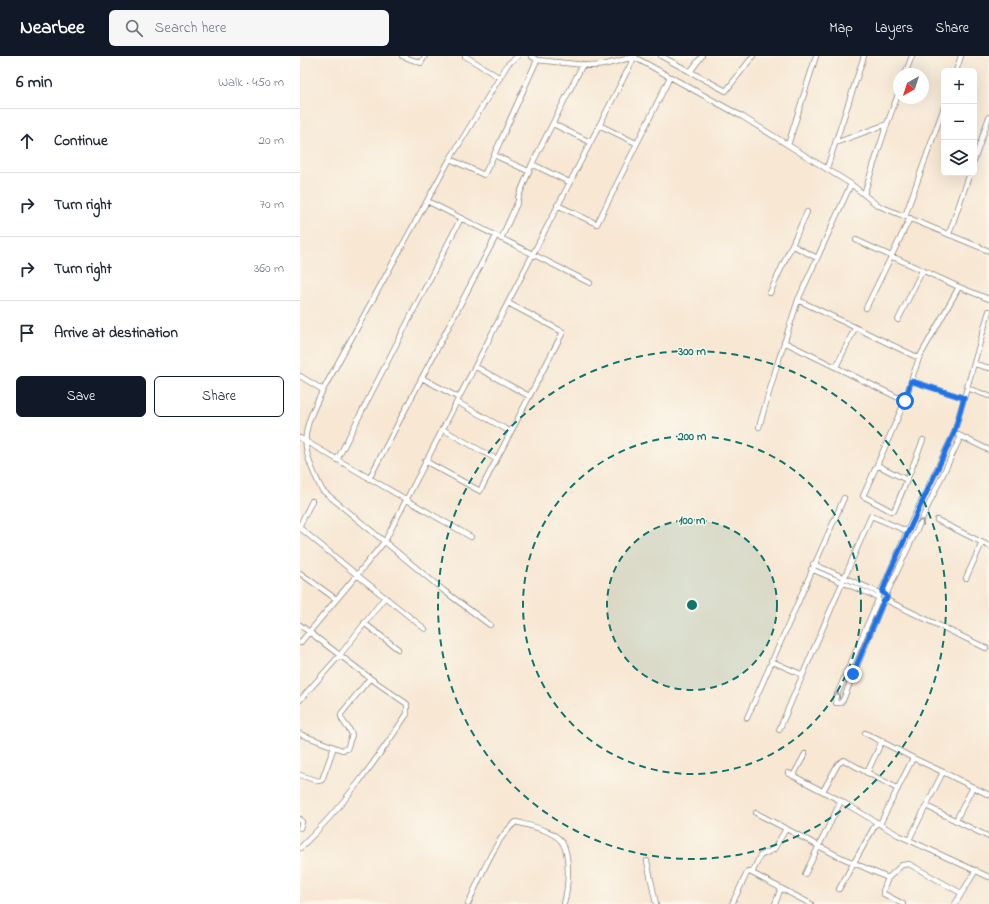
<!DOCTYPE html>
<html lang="en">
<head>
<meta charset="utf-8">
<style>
	:root { --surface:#fff; --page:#f6f6f7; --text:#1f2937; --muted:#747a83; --line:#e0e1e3; --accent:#111827 }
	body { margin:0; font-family:"Indie Flower",sans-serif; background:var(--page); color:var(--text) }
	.controls { position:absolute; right:12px; top:12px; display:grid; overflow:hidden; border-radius:6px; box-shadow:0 4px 16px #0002 }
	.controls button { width:36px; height:36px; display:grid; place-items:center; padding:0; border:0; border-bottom:1px solid var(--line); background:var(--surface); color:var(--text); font:20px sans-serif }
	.compass { position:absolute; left:593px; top:12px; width:36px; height:36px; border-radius:50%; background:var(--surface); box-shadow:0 4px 16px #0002; rotate:219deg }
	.stop { position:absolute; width:12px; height:12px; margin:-9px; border:3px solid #1a73e8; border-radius:50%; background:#fff }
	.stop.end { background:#1a73e8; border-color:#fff; box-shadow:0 1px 4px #0008 }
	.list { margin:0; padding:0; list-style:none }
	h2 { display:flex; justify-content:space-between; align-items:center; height:52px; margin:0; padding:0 16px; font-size:17px }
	h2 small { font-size:13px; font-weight:400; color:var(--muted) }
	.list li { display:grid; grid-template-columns:26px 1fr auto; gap:12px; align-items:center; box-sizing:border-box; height:64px; padding:0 16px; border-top:1px solid var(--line) }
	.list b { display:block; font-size:15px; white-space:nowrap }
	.list em { font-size:13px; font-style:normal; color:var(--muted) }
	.actions { display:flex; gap:8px; padding:12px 16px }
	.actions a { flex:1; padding:9px 0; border:1px solid var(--accent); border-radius:6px; text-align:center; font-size:14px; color:var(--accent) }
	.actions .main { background:var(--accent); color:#fff }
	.icon { flex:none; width:22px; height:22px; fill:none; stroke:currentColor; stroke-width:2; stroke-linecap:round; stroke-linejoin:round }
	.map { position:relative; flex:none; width:689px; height:848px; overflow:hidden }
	header { display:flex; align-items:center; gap:24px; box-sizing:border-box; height:56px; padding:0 20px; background:var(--accent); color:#fff }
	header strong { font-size:19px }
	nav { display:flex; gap:22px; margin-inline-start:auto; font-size:14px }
	.search { width:280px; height:36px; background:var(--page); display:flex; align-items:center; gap:10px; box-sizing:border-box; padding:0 14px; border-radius:6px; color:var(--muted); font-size:15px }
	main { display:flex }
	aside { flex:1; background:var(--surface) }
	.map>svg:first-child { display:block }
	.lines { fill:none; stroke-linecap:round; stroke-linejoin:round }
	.street-casing { stroke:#8a8278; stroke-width:6 }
	.street { stroke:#fff; stroke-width:4.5 }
	.oneway { stroke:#999 }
	.route { stroke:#1a73e8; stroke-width:5 }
	.ring { fill:none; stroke:#0f766e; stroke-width:2; stroke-dasharray:7 5 }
	.centre { fill:#0f766e; stroke:#fbf7ec; stroke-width:2 }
	.ring-label { font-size:12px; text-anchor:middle; font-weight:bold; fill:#0f766e; stroke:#fbf7ec; stroke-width:3; stroke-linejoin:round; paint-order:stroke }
</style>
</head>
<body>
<header>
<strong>Nearbee</strong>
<div class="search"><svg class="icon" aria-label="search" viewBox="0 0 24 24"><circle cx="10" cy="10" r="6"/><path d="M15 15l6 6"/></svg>Search here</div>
<nav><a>Map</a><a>Layers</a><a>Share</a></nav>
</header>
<main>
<aside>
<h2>6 min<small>Walk · 450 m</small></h2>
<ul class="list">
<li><svg class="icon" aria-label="ahead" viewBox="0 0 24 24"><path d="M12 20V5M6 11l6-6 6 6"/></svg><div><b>Continue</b></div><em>20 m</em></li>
<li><svg class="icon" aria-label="right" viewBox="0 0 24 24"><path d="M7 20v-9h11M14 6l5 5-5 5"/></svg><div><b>Turn right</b></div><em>70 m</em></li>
<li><svg class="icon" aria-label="right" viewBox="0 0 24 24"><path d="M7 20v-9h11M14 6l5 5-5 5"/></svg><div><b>Turn right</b></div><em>360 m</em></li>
<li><svg class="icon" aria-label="arrive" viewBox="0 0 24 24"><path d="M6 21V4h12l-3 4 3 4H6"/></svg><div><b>Arrive at destination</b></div></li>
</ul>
<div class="actions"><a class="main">Save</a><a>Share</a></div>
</aside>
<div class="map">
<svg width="689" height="848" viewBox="0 0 689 848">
	<rect width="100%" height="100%" fill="#fbf7ec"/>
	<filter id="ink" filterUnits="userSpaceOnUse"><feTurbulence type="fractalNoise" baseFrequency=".025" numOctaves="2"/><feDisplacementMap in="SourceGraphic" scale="8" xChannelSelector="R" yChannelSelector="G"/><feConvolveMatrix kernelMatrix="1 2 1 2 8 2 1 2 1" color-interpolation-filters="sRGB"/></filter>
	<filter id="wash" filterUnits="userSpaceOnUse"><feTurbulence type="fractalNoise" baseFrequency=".012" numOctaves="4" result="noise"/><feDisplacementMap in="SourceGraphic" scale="16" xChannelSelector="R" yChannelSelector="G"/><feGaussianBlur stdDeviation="0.9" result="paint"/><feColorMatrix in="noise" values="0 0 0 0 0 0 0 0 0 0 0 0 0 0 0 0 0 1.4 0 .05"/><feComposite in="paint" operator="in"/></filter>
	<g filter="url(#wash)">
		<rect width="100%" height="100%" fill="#f7e7d3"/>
	</g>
	<g filter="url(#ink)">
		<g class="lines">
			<g class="street-casing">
				<path id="street" d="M102 0 121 7 125 0
					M165 0 200 22
					M231 0 237 4 294 10 303 9 334 1 443 61 488 89
					M361 0 426 35 453 0
					M516 0 488 89 551 128
					M656 15 661 0
					M390 16 402 0
					M605 18 612 0
					M253 68 290 86
					M299 69 336 87
					M535 87 587 68
					M194 99 237 4
					M150 103 184 119 194 99 228 115
					M674 105 689 61
					M232 108 283 8
					M527 112 564 0
					M564 138 587 68 599 36
					M218 142 232 108 269 126
					M127 145 290 227
					M257 149 297 168 370 21
					M605 160 644 51
					M649 178 670 117
					M201 183 218 145
					M556 184 659 231 619 302 611 325
					M492 189 517 202
					M659 231 689 243
					M470 237 507 156
					M498 244 619 302
					M566 252 610 162
					M689 255 654 377 689 394
					M598 264 622 215
					M484 286 605 345
					M675 308 689 312
					M176 311 229 340
					M536 311 555 272
					M0 320 23 334
					M122 322 159 342
					M667 332 689 340
					M157 346 211 376
					M459 371 477 309 498 244 551 128 577 149 689 195
					M142 373 196 403
					M0 382 171 481
					M37 404 161 162
					M125 405 180 435 263 276 208 247
					M577 409 563 440 591 455H594L607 424 577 409 605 345 611 325 664 342
					M69 423 196 180
					M607 424 623 384
					M637 464 689 490
					M0 469 12 445
					M0 472 57 519 0 587
					M513 508 580 537
					M511 513 577 541
					M0 517 36 543
					M666 522 682 487
					M581 536 609 471 654 377
					M586 539 661 380
					M578 544 535 643 536 647H540L543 644 583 546 587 542 586 539 581 536 577 541 579 545 583 546
					M586 544 686 592
					M64 567 98 593
					M0 569 70 622 41 658C40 666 50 671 52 679L47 693 42 694 0 678
					M190 569 143 534 22 434C0 390 0 378 23 334L150 103 208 8 218 0
					M125 573 57 519 85 485 335 0
					M471 605 503 619
					M0 644 40 599 85 541
					M447 662 544 442
					M479 674 571 460 607 475
					M565 677 613 702
					M488 717 541 745 598 779 689 821
					M567 717 582 685
					M0 719 18 725 22 724 34 691
					M493 720 505 698
					M523 735 538 708 544 704 598 733
					M626 750 643 716 689 739
					M456 757 536 799 588 822 583 835 584 838 603 848
					M0 763 2 766 0 772
					M656 764 673 731
					M580 768 613 702 643 716
					M609 784 626 750 689 781
					M0 792C42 752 75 706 107 658V648L70 622
					M347 805 356 848
					M452 817 460 800 474 793 486 773
					M505 818 541 745
					M588 822 602 809 609 808 661 837
					M539 833 577 766
					M168 848C179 825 196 780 216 766 230 770 253 774 262 786 271 800 268 833 264 848
					M432 848 448 815 511 848
					M475 848 481 832
					M655 848 676 814"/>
			</g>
			<use href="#street" class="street"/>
		</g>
		<defs><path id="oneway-chevron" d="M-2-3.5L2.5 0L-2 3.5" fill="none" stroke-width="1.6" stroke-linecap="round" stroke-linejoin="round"/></defs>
		<g class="oneway">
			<use href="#oneway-chevron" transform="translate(621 466) rotate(-65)"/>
			<use href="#oneway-chevron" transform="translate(537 639) rotate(-71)"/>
		</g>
	</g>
	<g class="lines" filter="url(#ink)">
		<path class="route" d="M553 618 583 546 587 542 586 539 582 536 590 515 654 377 664 342 611 325 605 345"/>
	</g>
	<circle cx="392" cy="549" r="85" fill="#0f766e" fill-opacity=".12"/>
	<g class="ring">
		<circle cx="392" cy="549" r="85"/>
		<circle cx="392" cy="549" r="169"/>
		<circle cx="392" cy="549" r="254"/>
	</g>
	<circle cx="392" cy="549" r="6" class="centre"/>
	<g class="ring-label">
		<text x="392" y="299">300 m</text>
		<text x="392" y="384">200 m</text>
		<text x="392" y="468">100 m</text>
	</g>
</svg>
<div class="controls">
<button>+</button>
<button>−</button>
<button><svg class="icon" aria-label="layers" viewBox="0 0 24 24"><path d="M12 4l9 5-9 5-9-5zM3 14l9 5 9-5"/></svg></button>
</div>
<svg class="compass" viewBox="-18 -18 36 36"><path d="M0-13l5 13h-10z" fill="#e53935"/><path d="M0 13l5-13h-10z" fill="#747a83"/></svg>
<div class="stop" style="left:605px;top:345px"></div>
<div class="stop end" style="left:553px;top:618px"></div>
</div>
</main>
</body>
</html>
